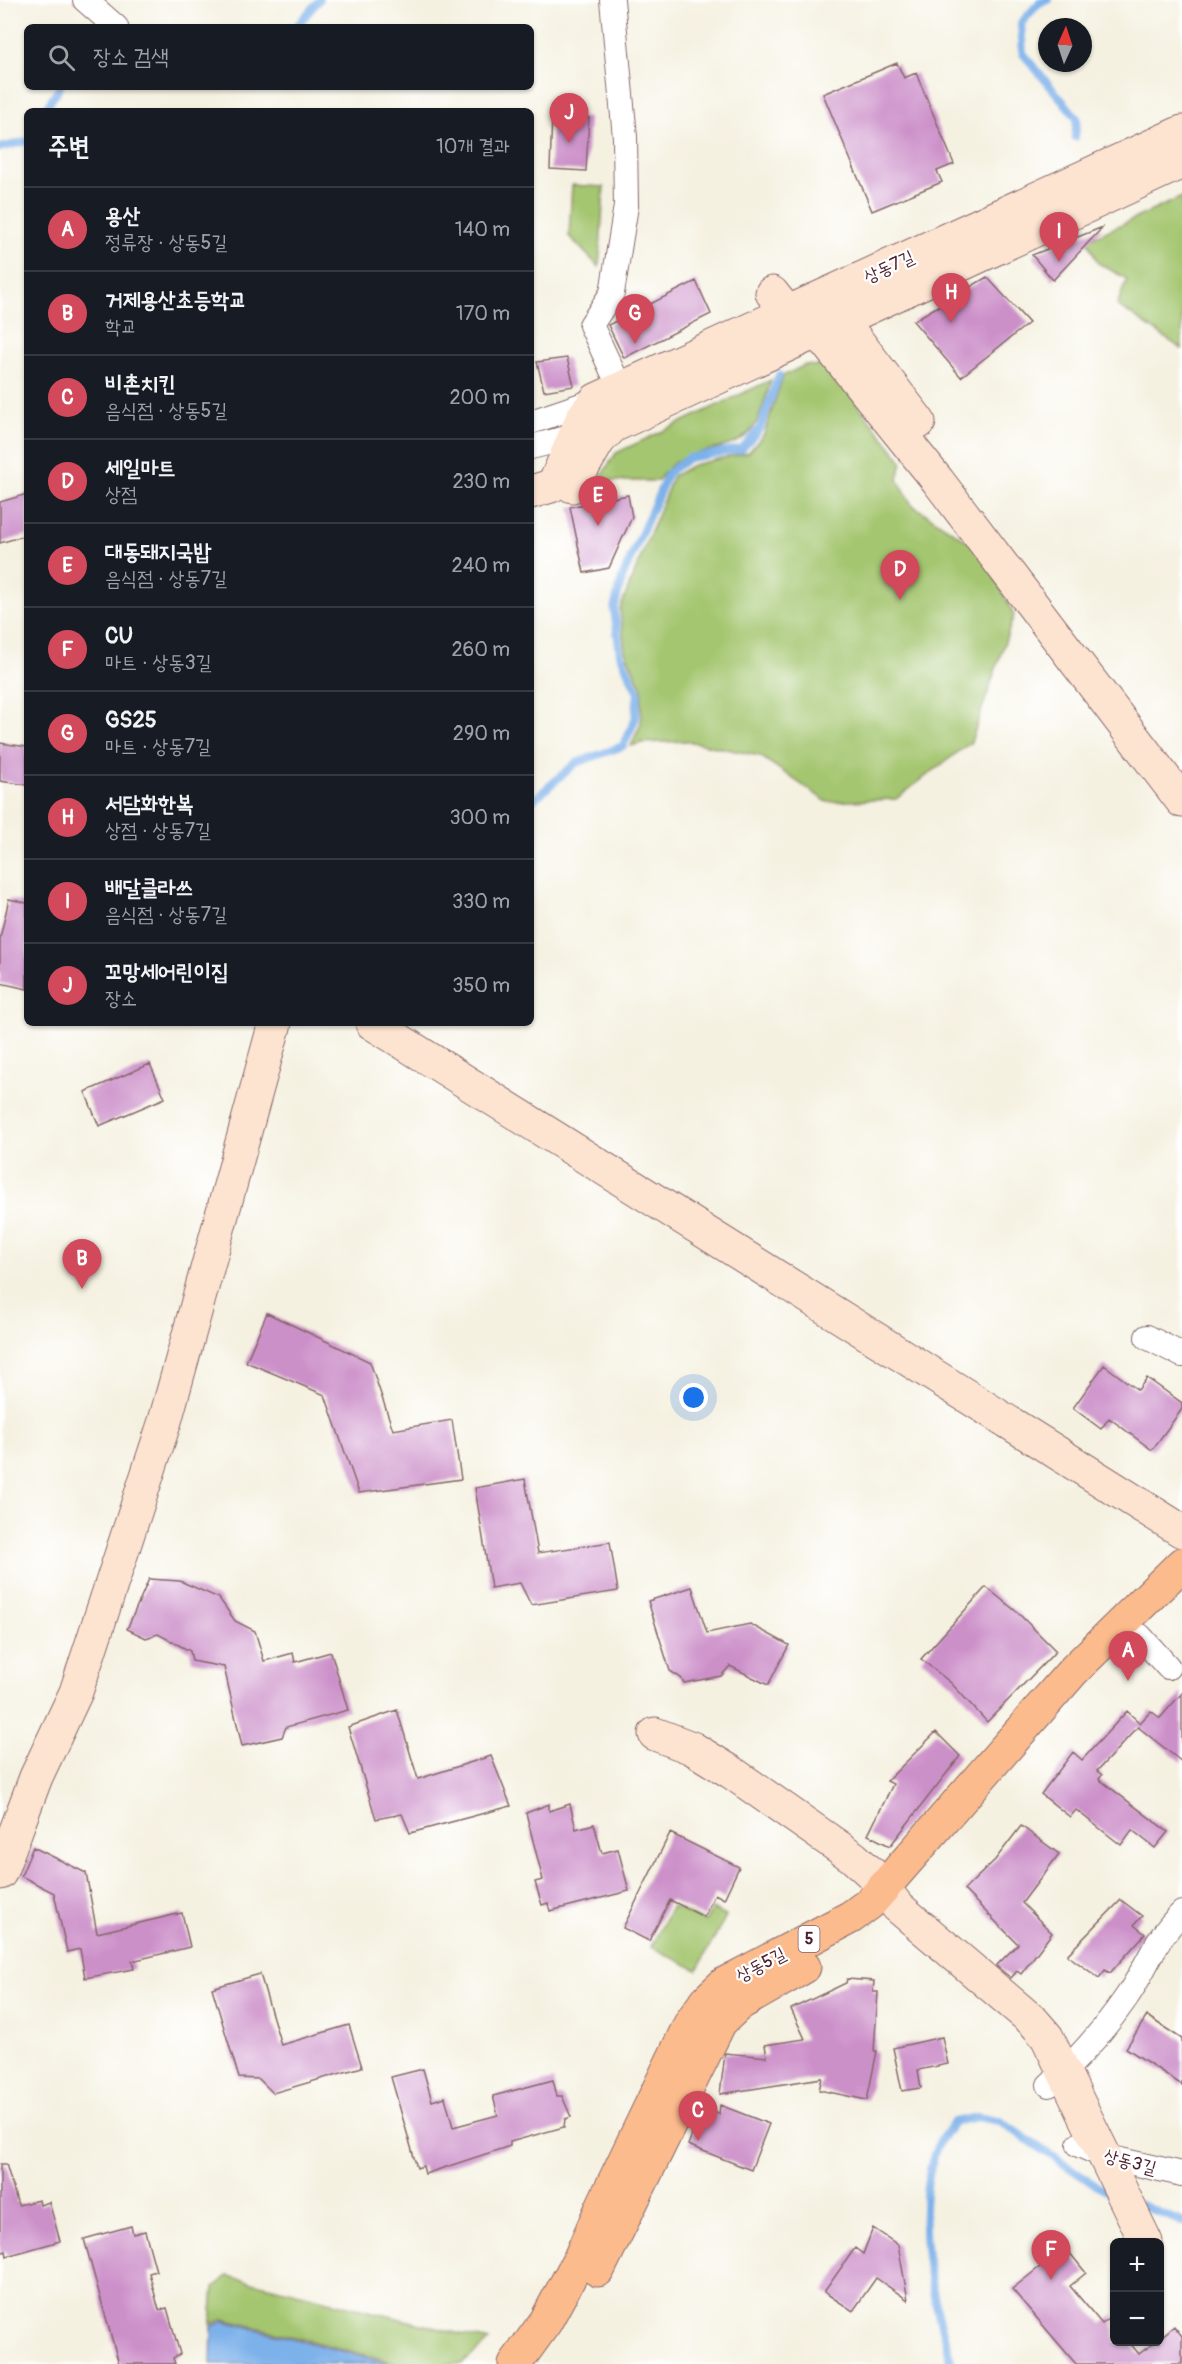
<!DOCTYPE html>
<html lang="ko">
<head>
<meta charset="utf-8">
<style>
	:root { --surface:#171b24; --page:#242831; --text:#f1f3f6; --muted:#9ea1a6; --line:#363941; --accent:#d1495b }
	body { margin:0; font-family:Pangolin,"Poor Story",sans-serif; background:var(--page); color:var(--text) }
	.controls { position:absolute; right:18px; bottom:18px; display:grid; overflow:hidden; border-radius:9px; box-shadow:0 2px 4px #0004 }
	.controls button { width:54px; height:54px; display:grid; place-items:center; padding:0; border:0; border-bottom:2px solid var(--line); background:var(--surface); color:var(--text); font:30px sans-serif }
	.compass { position:absolute; left:1038px; top:18px; width:54px; height:54px; border-radius:50%; background:var(--surface); box-shadow:0 2px 4px #0004; rotate:3deg }
	.you { position:absolute; left:694px; top:1398px; width:21px; height:21px; margin:-15px; border:4px solid #fff; border-radius:50%; background:#1a73e8; box-shadow:0 0 0 9px #1a73e833 }
	.badge { display:grid; place-items:center; width:39px; height:39px; border-radius:50%; background:var(--accent); color:#fff; font-size:20px; font-weight:700 }
	.pin { position:absolute; translate:-50% -50px; filter:drop-shadow(0 2px 3px #0008) }
	.pin::after { content:''; position:absolute; top:32px; width:21px; height:18px; background:inherit; clip-path:polygon(0 0,100% 0,50% 100%) }
	.list { margin:0; padding:0; list-style:none }
	h2 { display:flex; justify-content:space-between; align-items:center; height:78px; margin:0; padding:0 24px; font-size:26px }
	h2 small { font-size:20px; font-weight:400; color:var(--muted) }
	.list li { display:grid; grid-template-columns:39px 1fr auto; gap:18px; align-items:center; box-sizing:border-box; height:84px; padding:0 24px; border-top:2px solid var(--line) }
	.list b { display:block; font-size:22px; white-space:nowrap }
	.list p { margin:0; font-size:20px; white-space:nowrap; color:var(--muted) }
	.list em { font-size:20px; font-style:normal; color:var(--muted) }
	.icon { flex:none; width:33px; height:33px; fill:none; stroke:currentColor; stroke-width:2; stroke-linecap:round; stroke-linejoin:round }
	.map { position:relative; flex:none; width:1182px; height:2364px; overflow:hidden }
	.search { position:absolute; background:var(--surface); box-shadow:0 2px 4px #0004; left:24px; top:24px; width:510px; height:66px; display:flex; align-items:center; gap:15px; box-sizing:border-box; padding:0 21px; border-radius:9px; color:var(--muted); font-size:22px }
	.panel { position:absolute; background:var(--surface); box-shadow:0 2px 4px #0004; left:24px; top:108px; width:510px; height:918px; border-radius:9px }
	.map>svg:first-child { display:block }
	.green { fill:#a4c66f; stroke:#77724d; stroke-width:1.5 }
	.water { fill:#7db1ea; stroke:#64688a; stroke-width:1.5 }
	.lines { fill:none; stroke-linecap:round; stroke-linejoin:round }
	.stream { stroke:#7db1ea; stroke-width:8 }
	.building { fill:#cc90c9 }
	.street-casing { stroke:#86686b; stroke-width:26 }
	.secondary-casing { stroke:#86686b; stroke-width:35 }
	.primary-casing { stroke:#86686b; stroke-width:35 }
	.street { stroke:#fff; stroke-width:24 }
	.secondary { stroke:#fde4d1; stroke-width:33 }
	.primary { stroke:#fbbb8d; stroke-width:33 }
	.labels { text-anchor:middle; dominant-baseline:central; stroke-width:4.5; stroke-linejoin:round; paint-order:stroke }
	.shield { fill:#fff; stroke:#80626b; stroke-width:1.5 }
	.shield-label { font-size:16px; font-weight:bold; fill:#4a1f2b }
	.street-label { font-size:18px; fill:#4a1f2b; stroke:#fff }
</style>
</head>
<body>
<div class="map">
<svg width="1182" height="2364" viewBox="0 0 1182 2364">
	<rect width="100%" height="100%" fill="#fff"/>
	<filter id="ink" filterUnits="userSpaceOnUse"><feTurbulence type="fractalNoise" baseFrequency=".0167" numOctaves="2"/><feDisplacementMap in="SourceGraphic" scale="12" xChannelSelector="R" yChannelSelector="G"/><feConvolveMatrix kernelMatrix="1 2 1 2 8 2 1 2 1" color-interpolation-filters="sRGB"/></filter>
	<filter id="wash" filterUnits="userSpaceOnUse"><feTurbulence type="fractalNoise" baseFrequency=".008" numOctaves="4" result="noise"/><feDisplacementMap in="SourceGraphic" scale="24" xChannelSelector="R" yChannelSelector="G"/><feGaussianBlur stdDeviation="1.35" result="paint"/><feColorMatrix in="noise" values="0 0 0 0 0 0 0 0 0 0 0 0 0 0 0 0 0 1.4 0 .05"/><feComposite in="paint" operator="in"/></filter>
	<g filter="url(#wash)">
		<rect width="100%" height="100%" fill="#f5f1e1"/>
		<path class="green" d="M572 185 604 187 599 267 569 236Z
			M1182 197V349L1117 305 1127 279 1098 263 1087 240Z
			M805 365 828 367 902 461 898 480 912 505 980 549 1014 615 971 742 896 799 827 802 760 756 687 741 641 743 631 746 641 723 642 689 625 651 620 609 673 476 693 465 749 452 764 434 783 376Z
			M771 380C766 395 762 416 753 428 728 461 684 438 658 481H598L616 453Z
			M672 1906 705 1922 712 1909 726 1916 697 1970 651 1947Z
			M228 2276 489 2341 462 2364H401L224 2319 211 2324 214 2287Z"/>
		<path class="water" d="M225 2321 393 2364H211L212 2326Z"/>
		<g class="lines">
			<path class="stream" d="M1048 0 1039 3 1021 23 1023 54 1077 118 1075 137
				M296 27 319 0
				M44 111 60 87
				M0 148 27 141
				M531 802 576 763 623 746 635 720 638 693 620 654 614 609 622 578 668 473 688 458 742 449 760 428 779 375
				M1141 2205 1182 2222
				M952 2364C932 2295 911 2220 936 2149 940 2139 948 2130 954 2122L977 2117 1000 2121 1092 2183 1111 2192"/>
		</g>
		<g id="blocks">
			<path class="building" d="M897 63 904 78 916 73 954 164 937 171 942 182 872 211 823 94Z
				M552 115 589 118 586 171 550 169Z
				M1103 227 1053 280 1032 255Z
				M987 277 1029 323 961 377 913 321Z
				M696 281 711 314 624 358 608 325Z
				M567 358 574 386 544 391 537 362Z
				M27 494V535L0 543V502Z
				M628 495 632 517 609 568 584 573 570 507Z
				M0 743 27 747V785L0 781Z
				M9 899 27 903V989L0 983V938Z
				M150 1064 165 1098 99 1126 85 1092Z
				M267 1313 370 1362 393 1430 452 1420 461 1479 359 1493 325 1395 246 1362Z
				M1104 1365 1138 1390 1147 1378 1182 1403V1409L1152 1450 1109 1418 1101 1429 1073 1408Z
				M525 1479 538 1553 610 1542 618 1591 531 1605 520 1583 491 1588 475 1488Z
				M149 1579 180 1581 219 1598 235 1621 255 1631 264 1661 293 1653 295 1662 331 1652 348 1710 286 1727 282 1737 242 1746 224 1667 192 1661 190 1651 158 1634 146 1638 127 1629Z
				M692 1587 707 1633 750 1624 789 1645 768 1685 730 1666 721 1676 684 1683 681 1678 670 1671 648 1601Z
				M986 1587 1017 1612 1056 1651 987 1722 951 1683 921 1659Z
				M1182 1693V1762L1138 1727 1097 1771 1102 1775 1099 1779 1168 1832 1155 1848 1132 1830 1121 1845 1076 1810 1070 1817 1041 1794 1073 1752 1082 1760 1127 1711 1140 1723 1151 1711 1160 1718Z
				M397 1710 418 1779 491 1756 511 1806 410 1833 402 1814 376 1819 348 1727Z
				M936 1732 960 1756 890 1846 868 1835 893 1784 887 1781Z
				M549 1804V1811L570 1804 576 1829 594 1824 602 1853 618 1849 629 1891 550 1911 548 1903 542 1905 535 1882 543 1880 526 1813Z
				M1021 1826 1059 1854 1022 1903 1052 1933 1021 1974 1017 1971 1011 1978 996 1966 1018 1944 964 1890 995 1860Z
				M670 1833 739 1867 724 1899 715 1894 704 1917 670 1900 649 1941 623 1928Z
				M33 1847 86 1873 97 1933 182 1913 190 1947 132 1961 134 1969 85 1978 80 1949 67 1952 54 1893 21 1876Z
				M1121 1900 1142 1916 1134 1925 1145 1934 1110 1973 1105 1970 1099 1978 1067 1955Z
				M260 1974 281 2045 349 2025 362 2067 273 2093 259 2079 239 2078 212 1988Z
				M847 1979 874 1981 873 1992H878L874 2051H877L867 2100 819 2090 822 2078 720 2094 725 2053 767 2057 765 2045 805 2039 791 2009 846 1983Z
				M1147 2016 1182 2039V2085L1126 2048Z
				M942 2037 948 2064 918 2070 921 2088 902 2091 893 2048Z
				M423 2069 432 2101 445 2097 453 2127 498 2115 493 2096 553 2080 557 2096H562L571 2117 565 2119 564 2127 510 2142V2146L425 2174 423 2166 417 2168 391 2077Z
				M720 2105 769 2124 751 2170 688 2145 702 2108 719 2114Z
				M0 2164H6L18 2205 39 2200 40 2205 49 2202 60 2241 7 2256 6 2251 0 2253Z
				M131 2226 133 2234 145 2231 156 2271 149 2273 159 2310 167 2308 180 2354 173 2358 175 2364H119L84 2239Z
				M873 2228 898 2245 908 2300 876 2278 853 2311 824 2292 855 2248 863 2254Z
				M1065 2247 1086 2273 1070 2286 1102 2324 1114 2314V2342H1129L1139 2354 1155 2342H1160V2338L1174 2326 1182 2336V2364H1076L1012 2289Z"/>
		</g>
	</g>
	<g filter="url(#ink)">
		<use href="#blocks" fill-opacity="0" stroke="#86686b" stroke-width="1.5"/>
		<g class="lines">
			<g class="street-casing">
				<path id="street" d="M85 0 116 27
					M612 0 625 137 626 206 612 293 591 325 621 390
					M531 422 596 400
					M531 447 587 433
					M1147 1337 1182 1355
					M1140 1636 1168 1667
					M1049 2085C1077 2061 1105 2028 1126 1998 1147 1968 1154 1939 1182 1913
					M1079 2145 1107 2157 1182 2174"/>
			</g>
			<g class="secondary-casing">
				<path id="secondary" d="M772 293 788 313 825 341 938 481 1182 801
					M822 310 849 330 919 422
					M572 486 599 440 613 426 1182 162
					M531 492 551 486 557 478 583 417 596 400 1182 132
					M372 1023 1182 1531
					M655 1734 692 1748 731 1772 853 1857 873 1875 898 1907 1034 2022 1047 2037 1146 2242
					M0 1873 36 1777 76 1692 165 1421 275 1023"/>
			</g>
			<g class="primary-casing">
				<path id="primary" d="M598 2270 720 2022 739 2004 804 1967
					M515 2364 546 2321 580 2258 603 2205 691 2022 707 2000 724 1984 851 1917 870 1903 1073 1671 1182 1564"/>
			</g>
			<use href="#street" class="street"/>
			<use href="#secondary" class="secondary"/>
			<use href="#primary" class="primary"/>
		</g>
	</g>
	<g class="labels">
		<rect class="shield" x="798.5" y="1926" width="21" height="26" rx="4.5"/>
		<g class="shield-label">
			<text x="809" y="1939">5</text>
		</g>
		<g class="street-label">
			<text transform="translate(889 267) rotate(-25)">상동7길</text>
			<text transform="translate(761 1965) rotate(-28)">상동5길</text>
			<text transform="translate(1130 2162) rotate(15)">상동3길</text>
		</g>
	</g>
</svg>
<div class="controls">
<button>+</button>
<button>−</button>
</div>
<svg class="compass" viewBox="-18 -18 36 36"><path d="M0-13l5 13h-10z" fill="#e53935"/><path d="M0 13l5-13h-10z" fill="#9ea1a6"/></svg>
<div class="you"></div>
<div class="pin badge" style="left:1128px;top:1681px">A</div>
<div class="pin badge" style="left:82px;top:1289px">B</div>
<div class="pin badge" style="left:698px;top:2141px">C</div>
<div class="pin badge" style="left:900px;top:600px">D</div>
<div class="pin badge" style="left:598px;top:526px">E</div>
<div class="pin badge" style="left:1051px;top:2280px">F</div>
<div class="pin badge" style="left:635px;top:344px">G</div>
<div class="pin badge" style="left:951px;top:323px">H</div>
<div class="pin badge" style="left:1059px;top:262px">I</div>
<div class="pin badge" style="left:569px;top:143px">J</div>
<div class="search"><svg class="icon" aria-label="search" viewBox="0 0 24 24"><circle cx="10" cy="10" r="6"/><path d="M15 15l6 6"/></svg>장소 검색</div>
<section class="panel">
<h2>주변<small>10개 결과</small></h2>
<ul class="list">
<li><span class="badge">A</span><div><b>용산</b><p>정류장 · 상동5길</p></div><em>140 m</em></li>
<li><span class="badge">B</span><div><b>거제용산초등학교</b><p>학교</p></div><em>170 m</em></li>
<li><span class="badge">C</span><div><b>비촌치킨</b><p>음식점 · 상동5길</p></div><em>200 m</em></li>
<li><span class="badge">D</span><div><b>세일마트</b><p>상점</p></div><em>230 m</em></li>
<li><span class="badge">E</span><div><b>대동돼지국밥</b><p>음식점 · 상동7길</p></div><em>240 m</em></li>
<li><span class="badge">F</span><div><b>CU</b><p>마트 · 상동3길</p></div><em>260 m</em></li>
<li><span class="badge">G</span><div><b>GS25</b><p>마트 · 상동7길</p></div><em>290 m</em></li>
<li><span class="badge">H</span><div><b>서담화한복</b><p>상점 · 상동7길</p></div><em>300 m</em></li>
<li><span class="badge">I</span><div><b>배달클라쓰</b><p>음식점 · 상동7길</p></div><em>330 m</em></li>
<li><span class="badge">J</span><div><b>꼬망세어린이집</b><p>장소</p></div><em>350 m</em></li>
</ul>
</section>
</div>
</body>
</html>
